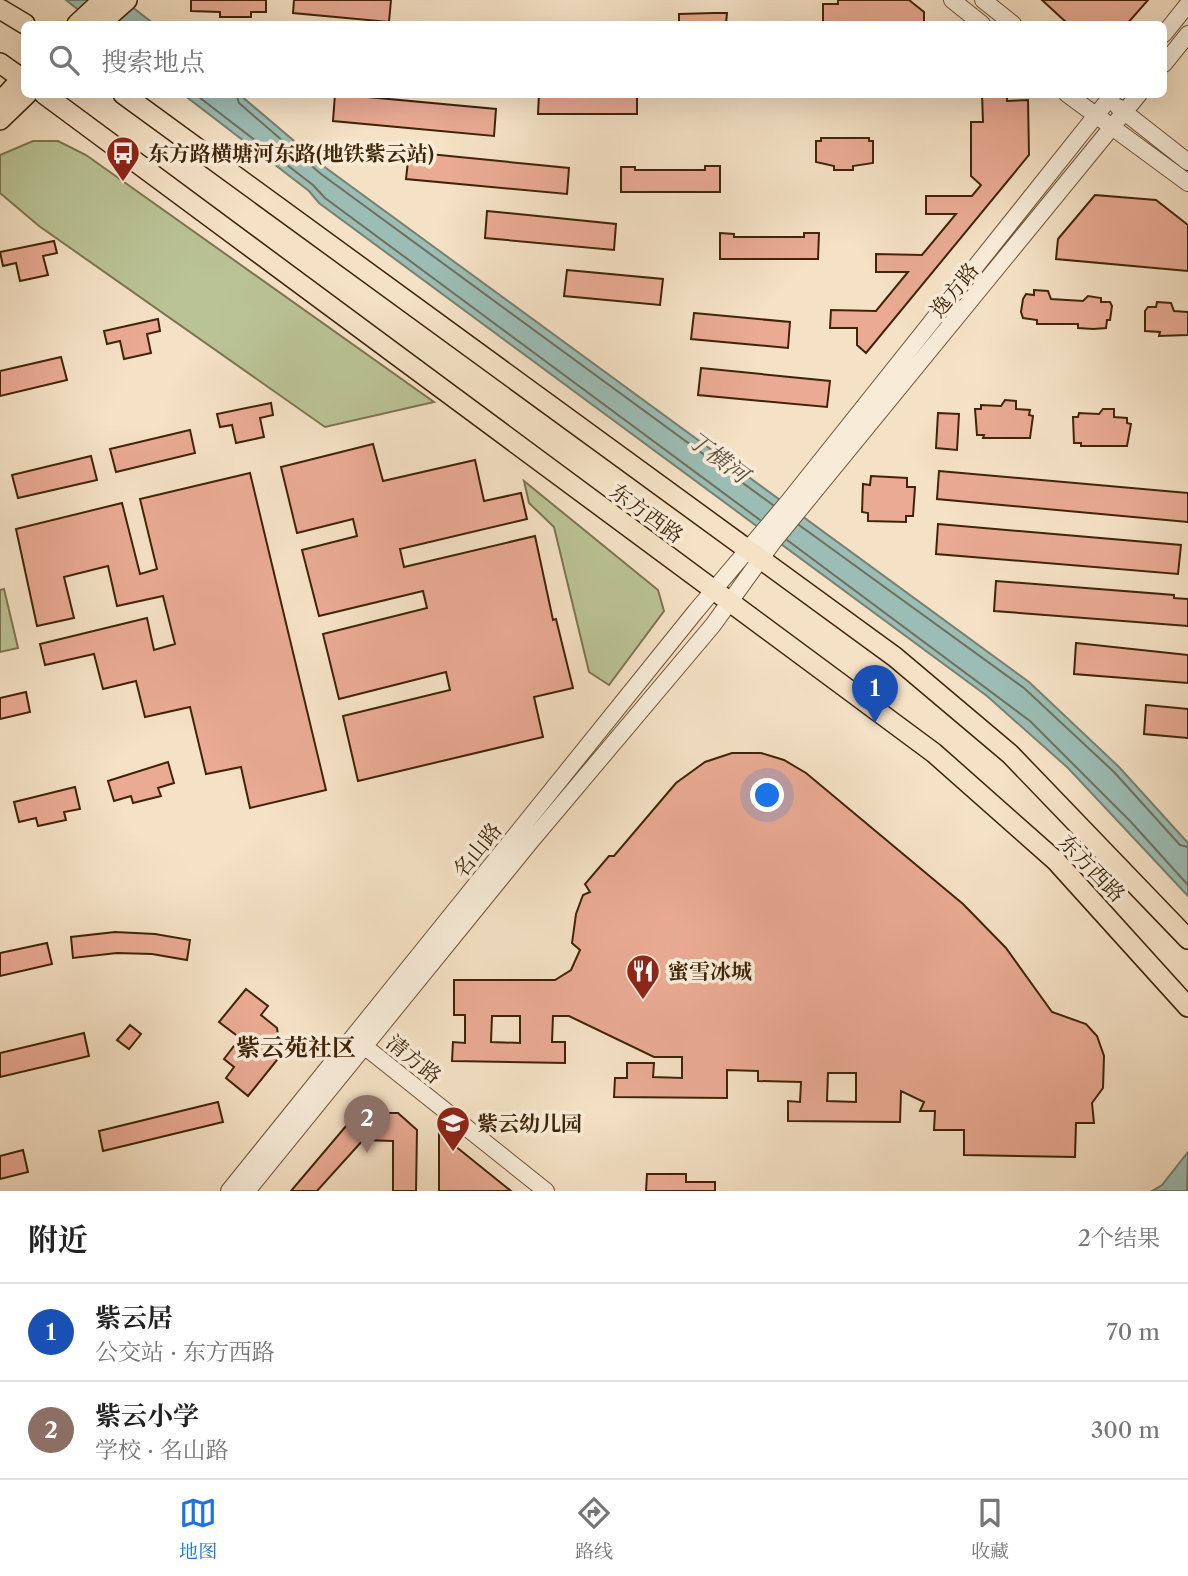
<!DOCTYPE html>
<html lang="zh">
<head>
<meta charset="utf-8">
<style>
	:root { --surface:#fff; --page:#f6f6f6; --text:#222; --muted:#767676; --line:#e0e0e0; --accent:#1a73e8 }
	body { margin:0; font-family:"Libre Caslon Text","Noto Serif SC",serif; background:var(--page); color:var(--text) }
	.you { position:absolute; left:768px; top:796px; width:24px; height:24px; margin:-18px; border:5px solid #fff; border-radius:50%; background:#1a73e8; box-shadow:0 0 0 10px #1a73e833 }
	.badge { display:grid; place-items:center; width:46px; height:46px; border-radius:50%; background:var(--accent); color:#fff; font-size:23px; font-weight:700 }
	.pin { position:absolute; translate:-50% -58px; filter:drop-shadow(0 2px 4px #0008) }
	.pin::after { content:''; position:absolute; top:37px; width:24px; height:21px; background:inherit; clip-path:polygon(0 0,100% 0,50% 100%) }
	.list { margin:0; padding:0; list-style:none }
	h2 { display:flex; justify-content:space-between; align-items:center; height:91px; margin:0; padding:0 28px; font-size:30px }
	h2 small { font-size:23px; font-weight:400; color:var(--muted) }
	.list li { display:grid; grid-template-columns:46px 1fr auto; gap:21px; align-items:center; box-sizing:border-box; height:98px; padding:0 28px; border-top:2px solid var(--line) }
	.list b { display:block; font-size:26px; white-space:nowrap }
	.list p { margin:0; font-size:23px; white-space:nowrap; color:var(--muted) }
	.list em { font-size:23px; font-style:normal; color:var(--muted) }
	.icon { flex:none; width:38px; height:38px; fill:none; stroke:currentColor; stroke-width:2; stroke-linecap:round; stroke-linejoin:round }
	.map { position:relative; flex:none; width:1188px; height:1191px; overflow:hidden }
	.search { position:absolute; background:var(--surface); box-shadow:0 7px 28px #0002; left:21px; right:21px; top:21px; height:77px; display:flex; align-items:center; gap:18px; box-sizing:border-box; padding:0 24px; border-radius:10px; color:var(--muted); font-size:26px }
	.sheet { height:287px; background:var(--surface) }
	nav { display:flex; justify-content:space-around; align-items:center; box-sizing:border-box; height:98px; border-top:2px solid var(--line); background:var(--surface); font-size:19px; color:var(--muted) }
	nav a { display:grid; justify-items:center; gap:4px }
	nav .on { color:var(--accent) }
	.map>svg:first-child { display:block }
	.green { fill:#bac396; stroke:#7d744f; stroke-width:2 }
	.water { fill:#9cbdb5; stroke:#778070; stroke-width:2 }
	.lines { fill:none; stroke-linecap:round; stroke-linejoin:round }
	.shore { stroke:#6e705e; stroke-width:2 }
	.building { fill:#eaaa94; stroke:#402408; stroke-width:2; fill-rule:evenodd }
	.minor-casing { stroke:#6d5337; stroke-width:18 }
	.major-casing { stroke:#402408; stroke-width:22 }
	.minor { stroke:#f8ecd9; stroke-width:16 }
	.major { stroke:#f5e1c5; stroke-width:19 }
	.labels { text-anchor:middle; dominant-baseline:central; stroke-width:7; stroke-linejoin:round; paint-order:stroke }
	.poi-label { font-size:21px; font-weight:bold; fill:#402408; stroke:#f8ecd9; text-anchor:start }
	.street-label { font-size:21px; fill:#402408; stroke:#f8ecd9 }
	.water-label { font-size:23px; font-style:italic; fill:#5c523c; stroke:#f8ecd9 }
	.quarter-label { font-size:24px; font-weight:bold; fill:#402408; stroke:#f8ecd9 }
</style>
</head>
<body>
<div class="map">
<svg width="1188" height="1191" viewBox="0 0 1188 1191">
	<rect width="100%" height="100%" fill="#f5e1c5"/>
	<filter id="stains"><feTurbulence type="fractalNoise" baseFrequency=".00286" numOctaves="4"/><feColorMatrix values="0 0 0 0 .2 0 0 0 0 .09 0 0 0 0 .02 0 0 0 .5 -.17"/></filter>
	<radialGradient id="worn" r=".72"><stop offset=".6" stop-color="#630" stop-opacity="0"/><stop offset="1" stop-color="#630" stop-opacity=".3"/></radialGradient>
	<path class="green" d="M33 141H58L86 155 434 402 325 427 39 226 0 193V155Z
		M524 481 658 590 664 611 609 685 589 672 554 527 529 503Z
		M4 589 18 648 0 652V590Z"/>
	<path class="water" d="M66 0H123L154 24H96Z
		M184 95H240L326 168 1029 682 1119 767 1188 843V896L1068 768 987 696 319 203 309 191Z
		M1188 1152 1187 1191H1152L1162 1185Z"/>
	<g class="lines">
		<path class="shore" d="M195 94 313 185 325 198 760 520
			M236 94 239 103 321 174 773 505
			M799 525 1024 688 1114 772 1180 845 1188 847
			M787 540 1030 721 1131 822 1188 885"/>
	</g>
	<path class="building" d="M191 0H266V12H251V17H220V12L191 11Z
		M294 0H391L389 22 293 13Z
		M838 0H909L924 12V24H823V4H838Z
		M1042 0H1148L1127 24H1068Z
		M714 13H727L726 24H679V14Z
		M335 94 496 109 494 136 333 121Z
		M539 94H637V114H538Z
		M982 94H1007V101L1028 100 1029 155 866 353 857 345V328H830L831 310 876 311 908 272H876V254L922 255 956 214H926V196H972L981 185 971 176V122H983Z
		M821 138H869V141H873V163L853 166V170H834V166L816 162V141H821Z
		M409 152 569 168 567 194 406 179Z
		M705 166H720V192H621V167H635V170H705Z
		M1095 195 1156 200 1188 225V271L1056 259 1058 239Z
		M487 211 616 224 614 250 485 238Z
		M720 233 734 234V237H804V233H819L818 259H720Z
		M54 241 57 253 43 256 48 275 20 281 16 263 3 266 0 252Z
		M567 270 663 279 660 305 564 296Z
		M1034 290 1048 291 1051 299 1083 301 1088 296 1101 298V302H1110L1112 306 1110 320H1107L1106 328 1093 329 1078 328V324H1037V320L1023 318 1021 312 1023 299 1026 294 1034 295Z
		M1157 302 1171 303 1174 311 1188 312V335L1159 336 1160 332 1145 331V311L1148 307H1156Z
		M694 313 790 322 788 348 691 339Z
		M158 319 160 331 147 334 151 353 124 359 120 341 107 344 104 331Z
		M61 357 67 380 0 396V371Z
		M701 368 830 381 827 407 698 395Z
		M1005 400 1016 401V409L1030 410 1029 415 1033 416 1030 438H983L984 435H977L975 409H981V405L1001 406Z
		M271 403 273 415 260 418 264 437 236 443 232 425 220 427 217 414Z
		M1103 409H1114V417L1127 418V423L1131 424 1127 446H1081V443H1074L1073 417H1078L1079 413 1099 414Z
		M938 413 959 414 957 450 936 448Z
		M190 430 195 453 116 472 110 449Z
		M373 444 383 481 475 460 484 501 521 493 527 519 400 549 404 567 535 536 553 620 556 619 573 688 534 697 543 737 358 781 343 716 450 690 446 672 339 699 323 634 427 608 423 591 319 616 302 550 357 536 353 519 297 533 281 467Z
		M91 456 97 480 18 498 12 475Z
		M939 471 1188 493V522L937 499Z
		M250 473 326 790 250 808 241 767 206 774 190 707 145 717 136 681 103 689 94 654 45 665 40 644 147 618 154 650 175 644 163 596 117 606 108 566 64 577 74 618 37 626 16 529 122 503 140 574 157 569 140 499Z
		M871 476 907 478V487H915L913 516H906V522L868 521V513L862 512 863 484 870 485Z
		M938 524 1181 545 1178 574 936 554Z
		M996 581 1174 595V598L1188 599V626L994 611Z
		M1076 643 1188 655V683L1074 674Z
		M26 692 30 712 0 719V698Z
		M1146 705 1188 709V738L1144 734Z
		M732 753H761L784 760 806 773 963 904 1006 948 1052 1012 1086 1024 1097 1036 1104 1056 1103 1088 1092 1103 1094 1123H1076L1075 1157 964 1155V1130H934L935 1111H920L924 1102 901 1091 900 1122 788 1121V1101L800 1102 801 1082 758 1081V1071L727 1070V1098L614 1097 615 1078H627V1063H654L653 1077 682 1078V1057H654L569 1016H553L552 1042H565V1063L452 1061 453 1042 465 1043V1015H454V980H555L571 970 580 950 572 943 576 914 583 895 590 892 585 884 609 856H614L676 783 705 762ZM492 1016H520V1043L491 1042ZM828 1073H856V1102L827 1101Z
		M168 762 174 783 158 788 161 796 133 803 131 796 114 801 108 781Z
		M75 787 80 809 64 812 66 820 38 826 36 818 19 822 14 802Z
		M115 932 155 934 190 940 187 960 152 954 117 953 73 958 71 937Z
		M47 943 52 964 0 976V953Z
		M246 989 268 1006 261 1015 277 1028 281 1055 248 1096 226 1078 234 1067 224 1059 240 1038 219 1022Z
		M130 1025 141 1034 129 1049 117 1040Z
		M84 1033 89 1056 0 1077V1053Z
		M218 1102 223 1122 103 1151 99 1131Z
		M357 1113H398L417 1130 416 1191H393V1141L363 1140 317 1191H291Z
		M439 1133 511 1191H439Z
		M23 1150 28 1172 0 1179V1156Z
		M647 1174H686V1182H715V1191H646Z"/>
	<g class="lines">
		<g class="minor-casing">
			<path id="minor" d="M952 0 982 24
				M983 0 1013 24
				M1164 34 1188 4
				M1164 64 1188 34
				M1067 94 1188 183
				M1118 107 1188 162
				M359 1042 546 1191
				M229 1191 696 611 788 502 1113 94
				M247 1191 531 841 713 625 773 542 1139 94"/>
		</g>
		<g class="major-casing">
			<path id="major" d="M0 9 25 24
				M77 24 103 0
				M100 24 127 0
				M0 63 24 80
				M44 94 934 753 1056 861 1188 1007
				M123 94 895 657 1010 754 1188 939
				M0 102 24 76
				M0 120 27 94"/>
		</g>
		<use href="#minor" class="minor"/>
		<use href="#major" class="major"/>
	</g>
	<defs>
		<g id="bus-pin" transform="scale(1.75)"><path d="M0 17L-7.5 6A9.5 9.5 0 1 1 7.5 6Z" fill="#8f2418" stroke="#f8ecd9"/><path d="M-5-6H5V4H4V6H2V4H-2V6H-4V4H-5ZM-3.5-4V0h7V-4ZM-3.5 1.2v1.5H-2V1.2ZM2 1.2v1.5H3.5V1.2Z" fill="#fff"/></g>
		<g id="restaurant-pin" transform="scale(1.75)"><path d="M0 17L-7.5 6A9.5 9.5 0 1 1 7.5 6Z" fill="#8f2418" stroke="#f8ecd9"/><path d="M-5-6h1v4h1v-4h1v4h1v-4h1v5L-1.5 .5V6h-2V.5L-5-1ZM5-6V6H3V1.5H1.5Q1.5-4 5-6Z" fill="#fff"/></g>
		<g id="school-pin" transform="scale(1.75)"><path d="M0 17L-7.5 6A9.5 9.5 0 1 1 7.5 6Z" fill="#8f2418" stroke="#f8ecd9"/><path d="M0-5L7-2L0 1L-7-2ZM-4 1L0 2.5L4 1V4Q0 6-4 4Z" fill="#fff"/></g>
	</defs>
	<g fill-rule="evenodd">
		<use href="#bus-pin" x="123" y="153"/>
		<use href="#restaurant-pin" x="643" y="971"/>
		<use href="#school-pin" x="453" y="1123"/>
	</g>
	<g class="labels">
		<g class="poi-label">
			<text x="148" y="153">东方路横塘河东路(地铁紫云站)</text>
			<text x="668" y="971">蜜雪冰城</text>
			<text x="477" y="1123">紫云幼儿园</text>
		</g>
		<g class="street-label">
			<text transform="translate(954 290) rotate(-51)">逸方路</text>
			<text transform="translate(647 513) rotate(36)">东方西路</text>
			<text transform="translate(477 850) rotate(-51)">名山路</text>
			<text transform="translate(1092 868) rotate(46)">东方西路</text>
			<text transform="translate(414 1059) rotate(39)">清方路</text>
		</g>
		<g class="water-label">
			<text transform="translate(718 457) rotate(37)">丁横河</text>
		</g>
		<g class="quarter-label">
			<text x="296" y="1047">紫云苑社区</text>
		</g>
	</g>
	<rect width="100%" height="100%" filter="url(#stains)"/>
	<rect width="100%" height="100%" fill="url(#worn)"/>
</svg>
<div class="you"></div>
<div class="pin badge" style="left:875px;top:723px;background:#1a4fb4">1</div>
<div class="pin badge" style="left:367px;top:1153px;background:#8d6e63">2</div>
<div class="search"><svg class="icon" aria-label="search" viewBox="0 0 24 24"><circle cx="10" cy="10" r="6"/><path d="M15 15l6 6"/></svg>搜索地点</div>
</div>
<section class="sheet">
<h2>附近<small>2个结果</small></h2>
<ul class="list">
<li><span class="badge" style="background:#1a4fb4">1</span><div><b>紫云居</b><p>公交站 · 东方西路</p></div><em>70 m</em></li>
<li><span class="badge" style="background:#8d6e63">2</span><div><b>紫云小学</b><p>学校 · 名山路</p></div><em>300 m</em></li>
</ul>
</section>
<nav>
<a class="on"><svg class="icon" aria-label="map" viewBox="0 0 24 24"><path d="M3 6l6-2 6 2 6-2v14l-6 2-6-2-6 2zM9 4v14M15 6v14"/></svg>地图</a>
<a><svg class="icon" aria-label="directions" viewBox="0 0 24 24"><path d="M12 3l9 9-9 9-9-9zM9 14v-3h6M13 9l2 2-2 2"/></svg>路线</a>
<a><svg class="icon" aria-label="saved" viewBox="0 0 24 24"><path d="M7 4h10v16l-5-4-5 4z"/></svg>收藏</a>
</nav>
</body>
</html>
